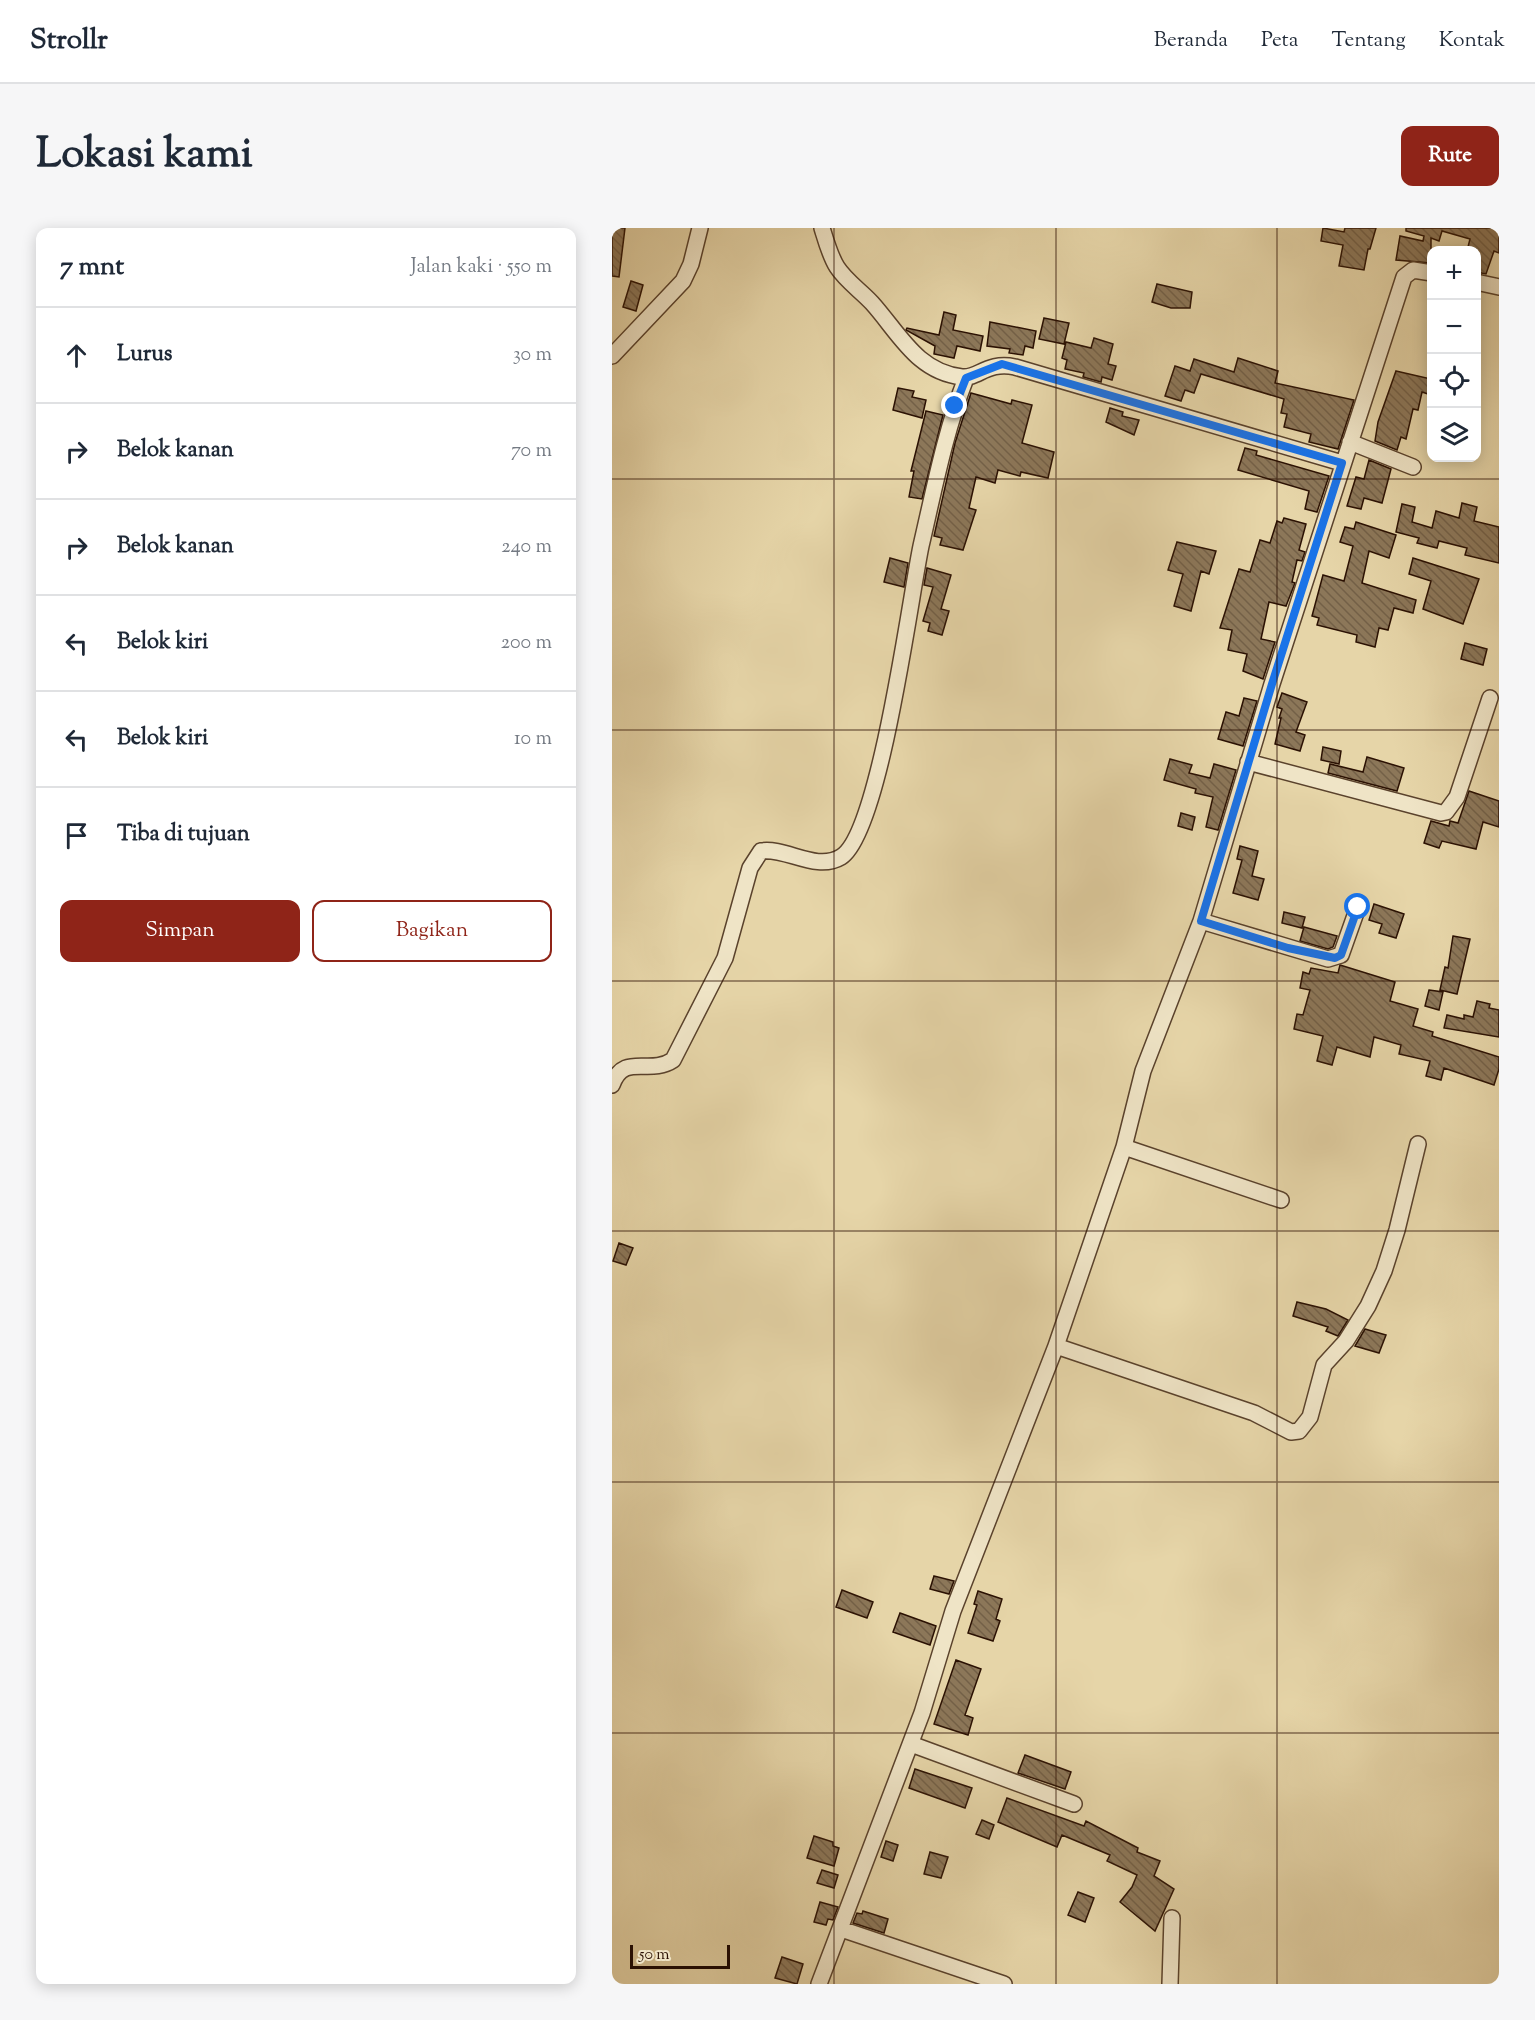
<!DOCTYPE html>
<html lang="id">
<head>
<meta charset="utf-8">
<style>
	:root { --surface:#fff; --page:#f6f6f7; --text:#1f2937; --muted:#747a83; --line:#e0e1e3; --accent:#8f2418 }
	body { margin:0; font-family:"Sorts Mill Goudy",serif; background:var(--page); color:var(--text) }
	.controls { position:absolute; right:18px; top:18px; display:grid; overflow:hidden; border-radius:12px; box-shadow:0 3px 15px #0003 }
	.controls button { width:54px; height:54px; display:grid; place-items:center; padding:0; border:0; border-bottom:2px solid var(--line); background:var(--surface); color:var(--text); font:30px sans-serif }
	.scale { position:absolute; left:18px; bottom:15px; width:100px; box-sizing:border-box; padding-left:6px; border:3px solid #2b1103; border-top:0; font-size:16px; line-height:21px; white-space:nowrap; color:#2b1103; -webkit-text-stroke:4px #efe4c6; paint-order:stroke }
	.stop { position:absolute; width:18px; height:18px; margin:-14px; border:4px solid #1a73e8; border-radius:50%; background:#fff }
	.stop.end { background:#1a73e8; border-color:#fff; box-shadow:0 2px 6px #0008 }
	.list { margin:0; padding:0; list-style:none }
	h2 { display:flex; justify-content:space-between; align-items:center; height:78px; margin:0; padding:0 24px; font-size:26px }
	h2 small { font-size:20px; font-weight:400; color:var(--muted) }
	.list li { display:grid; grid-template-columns:39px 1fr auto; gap:18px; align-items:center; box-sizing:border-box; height:96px; padding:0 24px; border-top:2px solid var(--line) }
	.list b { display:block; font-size:22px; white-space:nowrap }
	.list em { font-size:20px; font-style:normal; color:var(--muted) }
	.actions { display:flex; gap:12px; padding:18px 24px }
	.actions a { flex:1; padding:14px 0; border:2px solid var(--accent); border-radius:12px; text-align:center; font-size:21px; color:var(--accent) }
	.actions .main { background:var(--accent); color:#fff }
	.icon { flex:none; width:33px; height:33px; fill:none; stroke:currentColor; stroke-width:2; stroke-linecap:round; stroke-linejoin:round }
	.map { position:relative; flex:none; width:887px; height:1756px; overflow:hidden; border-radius:12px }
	header { display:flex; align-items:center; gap:36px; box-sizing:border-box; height:84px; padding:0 30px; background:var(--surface); border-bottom:2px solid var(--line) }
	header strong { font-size:28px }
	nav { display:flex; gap:33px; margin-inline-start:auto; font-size:21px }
	.intro { display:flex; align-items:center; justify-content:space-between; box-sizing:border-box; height:144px; padding:0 36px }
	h1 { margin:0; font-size:42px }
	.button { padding:15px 27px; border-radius:12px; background:var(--accent); color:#fff; font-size:21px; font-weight:700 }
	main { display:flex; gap:36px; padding:0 36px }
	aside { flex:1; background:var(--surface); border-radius:12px; box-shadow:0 3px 15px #0003 }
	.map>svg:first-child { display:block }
	.building { fill:url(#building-back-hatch); stroke:#2b1103; stroke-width:1.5 }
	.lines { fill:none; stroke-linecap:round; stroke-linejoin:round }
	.minor-casing { stroke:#5a422c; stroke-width:18 }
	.minor { stroke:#efe4c6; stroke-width:15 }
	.route { stroke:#1a73e8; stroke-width:8 }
	.grid { fill:none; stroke:#2b1103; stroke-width:1.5; stroke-opacity:0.55 }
</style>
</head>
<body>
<header>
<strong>Strollr</strong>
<nav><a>Beranda</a><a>Peta</a><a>Tentang</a><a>Kontak</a></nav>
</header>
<div class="intro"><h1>Lokasi kami</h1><a class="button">Rute</a></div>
<main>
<aside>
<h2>7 mnt<small>Jalan kaki · 550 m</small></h2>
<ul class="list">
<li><svg class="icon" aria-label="ahead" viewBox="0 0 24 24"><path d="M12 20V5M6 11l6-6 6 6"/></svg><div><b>Lurus</b></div><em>30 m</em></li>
<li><svg class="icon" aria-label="right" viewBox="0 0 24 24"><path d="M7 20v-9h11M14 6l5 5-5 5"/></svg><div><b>Belok kanan</b></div><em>70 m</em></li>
<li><svg class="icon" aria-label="right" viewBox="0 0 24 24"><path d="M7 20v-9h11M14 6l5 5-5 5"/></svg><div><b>Belok kanan</b></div><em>240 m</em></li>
<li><svg class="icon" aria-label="left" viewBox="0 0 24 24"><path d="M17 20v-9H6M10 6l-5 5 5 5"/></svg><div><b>Belok kiri</b></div><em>200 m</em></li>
<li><svg class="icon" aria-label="left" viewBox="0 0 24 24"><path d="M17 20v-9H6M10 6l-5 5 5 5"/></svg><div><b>Belok kiri</b></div><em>10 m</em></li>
<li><svg class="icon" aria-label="arrive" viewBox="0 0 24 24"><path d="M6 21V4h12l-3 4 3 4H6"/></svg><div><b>Tiba di tujuan</b></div></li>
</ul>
<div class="actions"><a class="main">Simpan</a><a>Bagikan</a></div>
</aside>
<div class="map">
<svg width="887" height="1756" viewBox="0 0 887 1756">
	<defs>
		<pattern id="building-back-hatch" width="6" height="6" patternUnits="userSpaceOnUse" patternTransform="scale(1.5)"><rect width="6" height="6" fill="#8c7759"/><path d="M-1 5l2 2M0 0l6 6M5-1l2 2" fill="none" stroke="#736047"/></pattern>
	</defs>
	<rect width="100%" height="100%" fill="#e6d5a8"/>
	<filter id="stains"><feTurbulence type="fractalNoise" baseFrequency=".00333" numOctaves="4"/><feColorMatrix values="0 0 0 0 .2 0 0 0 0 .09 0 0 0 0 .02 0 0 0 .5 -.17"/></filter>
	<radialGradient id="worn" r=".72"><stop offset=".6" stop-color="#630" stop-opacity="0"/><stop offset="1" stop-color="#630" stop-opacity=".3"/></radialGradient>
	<path class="building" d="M0 0H13L7 49 0 48Z
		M711 0 732 4 733 0H764L758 21H756L752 42 727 38 731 17 709 13Z
		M794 0H887V25L882 23 874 46 864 44V21L856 19 858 11 830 3 827 13 819 10V35L784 32 788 8 811 13 812 8 794 3Z
		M19 53 31 57 24 83 11 79Z
		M545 56 580 64 578 80H559L540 74Z
		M332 84 344 87 341 102 371 108 368 123 345 118 342 130 322 126 323 118 294 102 295 100 327 107Z
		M432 90 457 95 452 116 427 111Z
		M378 94 424 103 421 120 413 118 411 127 397 125 398 121 375 118Z
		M482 110 501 116 496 136 504 138 500 152 490 149 489 154 471 149 472 145 453 141 455 132 450 130 454 114 479 120Z
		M626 130 666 143 663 155 742 172 726 221 697 214 699 206 672 199 675 186 669 185 672 171 589 146 582 165 573 162 569 173 553 168 563 138 578 143 582 131 622 144Z
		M784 143 819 151 816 166 810 164 806 182 801 181 794 211 789 209 785 222 763 213 766 194Z
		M286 160 302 163 300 169 314 172 310 190 281 182Z
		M359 165 399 176 400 172 420 177 410 215 442 224 436 250 409 244 408 248 386 242 383 255 364 249 357 280 364 282 351 322 328 317 330 310 322 308 343 215Z
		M498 180 511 184 510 188 527 192 522 207 494 194Z
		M314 183 331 187 310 271 297 269 302 243H299Z
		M633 220 645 223 644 227 717 248 705 284 693 281 697 263 626 242Z
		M757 232 779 241 770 275 752 270 749 281 735 278 744 249 752 251Z
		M850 275 865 279 862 293 887 299V335L853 327 855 320 827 313 825 320 805 315 807 310 784 304 790 276 803 279 800 294 820 300 824 283 847 290Z
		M672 290 694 296 687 322 693 324 690 333 685 332 680 354 683 355 674 378 657 374 649 411 663 414 651 451 631 443 635 426 616 422 620 402 608 400 627 341 638 344 648 312 658 315 665 293 670 295Z
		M744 294 784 307 777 330 757 323 750 355 804 372 801 385 782 380 776 402 767 400 763 419 744 414 745 407 705 397 707 390 700 388 711 347 732 353 741 318 728 314 733 299 742 301Z
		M565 314 604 323 597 346 589 343 579 383 562 378 571 346 556 342Z
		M278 330 296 335 292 359 272 354Z
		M801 330 867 351 851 396 811 381 819 353 797 346Z
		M315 340 339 347 329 381 337 383 330 407 316 403 318 395 311 393 321 359 312 357Z
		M853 415 875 421 871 437 849 431Z
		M670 465 695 474 684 504 693 507 688 523 663 516 669 490H667L670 481 665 479Z
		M632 470 645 473 631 518 606 511 614 484 627 488Z
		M711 519 729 523 727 536 709 532Z
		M755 529 792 540 785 563 716 545 718 536 751 544Z
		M558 531 580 537 577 545 598 550 602 536 624 542 606 602 594 599 601 569 583 565 584 561 552 552Z
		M857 563 887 573V599L871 594 864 621 830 613 827 620 812 615 819 593 837 598 838 593 846 595Z
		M569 585 583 589 580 602 566 598Z
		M628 618 646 623 640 648 652 651 646 672 621 665 630 632 625 631Z
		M762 676 792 686 784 710 767 705 770 696 757 692Z
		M672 684 693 689 690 700 670 695Z
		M692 699 725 708 721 719 716 721 688 713Z
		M841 708 858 711 845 766 828 762 833 739 836 740Z
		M728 737 783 754 778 773 806 781 801 798 821 804 820 808 887 829V841L882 857 832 840 829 852 814 848 818 833 787 826 789 817 762 809 758 829 725 819 720 837 705 833 711 808 682 801 685 786 691 787 698 762 688 760 691 744 697 746 699 740 726 745Z
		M817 762 831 764 827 782 813 778Z
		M865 773 878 776 877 780 887 782V809L832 800 835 787 852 791V787L861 789Z
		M7 1015 21 1020 14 1037 1 1033Z
		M685 1074 714 1081 736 1092 726 1108 714 1103 716 1099 681 1088Z
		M753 1101 774 1107 767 1125 743 1118Z
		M322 1348 342 1353 337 1366 318 1361Z
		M230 1362 261 1374 255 1390 224 1379Z
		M366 1363 390 1371 384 1391 388 1393 381 1413 356 1405 365 1377 362 1376Z
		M288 1385 324 1398 318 1417 281 1404Z
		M344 1432 369 1441 353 1487 361 1490 356 1507 322 1496Z
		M413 1527 459 1544 453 1561 406 1545Z
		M303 1541 360 1560 353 1580 297 1560Z
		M395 1570 472 1598 474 1593 526 1620 525 1624 548 1633 542 1648 562 1661 543 1703 508 1674 520 1659 525 1647 495 1633 498 1627 450 1607 445 1619 386 1594Z
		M370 1592 382 1597 377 1611 364 1606Z
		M202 1608 221 1614V1618L227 1620 222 1638 195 1630Z
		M274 1613 286 1617 281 1633 269 1629Z
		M318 1624 336 1629 329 1650 312 1646Z
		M210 1642 226 1647 222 1660 205 1655Z
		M466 1664 482 1670 473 1694 456 1687Z
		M208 1674 226 1679 221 1692 216 1691 214 1697 202 1694Z
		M251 1683 276 1691 272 1705 241 1695 245 1685 250 1686Z
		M170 1729 191 1736 185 1756 163 1750Z"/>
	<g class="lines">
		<g class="minor-casing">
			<path id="minor" d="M210 0C214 13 218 28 225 39 234 53 249 63 260 75 287 105 305 144 350 149 366 151 375 133 403 139L730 235
				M864 54 887 59
				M0 128 71 53 79 36 88 0
				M738 214 801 239
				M636 534 829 585 834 584 845 569 878 470
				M589 693 716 731 729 727 746 679
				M0 857C12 824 37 848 61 832L113 730 138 640 149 623C174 619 204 644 229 629 268 605 298 370 309 318 322 262 333 204 354 150
				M512 919 669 972
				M444 1118 642 1185 679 1204 687 1203 698 1189 712 1137 734 1113 756 1078 772 1043 785 1002 806 916
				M299 1516 462 1576
				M229 1701 392 1756
				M207 1756 310 1485 341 1383 444 1118 512 919 531 843 589 693 660 456 792 49 801 42 820 45
				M558 1756 560 1690"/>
		</g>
		<use href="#minor" class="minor"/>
	</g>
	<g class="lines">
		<path class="route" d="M343 178 354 150 390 136 730 235 660 456 589 693 676 720 723 730 729 727 746 679"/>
	</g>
	<path class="grid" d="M222 0V1756M444 0V1756M665 0V1756M0 251H887M0 502H887M0 753H887M0 1003H887M0 1254H887M0 1505H887"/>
	<rect width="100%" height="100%" filter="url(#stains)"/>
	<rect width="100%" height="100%" fill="url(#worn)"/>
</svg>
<div class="controls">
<button>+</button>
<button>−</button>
<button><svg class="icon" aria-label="locate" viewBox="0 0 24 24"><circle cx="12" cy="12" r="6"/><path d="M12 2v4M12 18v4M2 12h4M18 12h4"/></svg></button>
<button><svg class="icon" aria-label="layers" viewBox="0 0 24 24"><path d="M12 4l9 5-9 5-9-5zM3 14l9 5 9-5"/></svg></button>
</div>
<div class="scale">50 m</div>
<div class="stop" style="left:746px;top:679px"></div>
<div class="stop end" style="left:343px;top:178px"></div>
</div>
</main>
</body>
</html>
